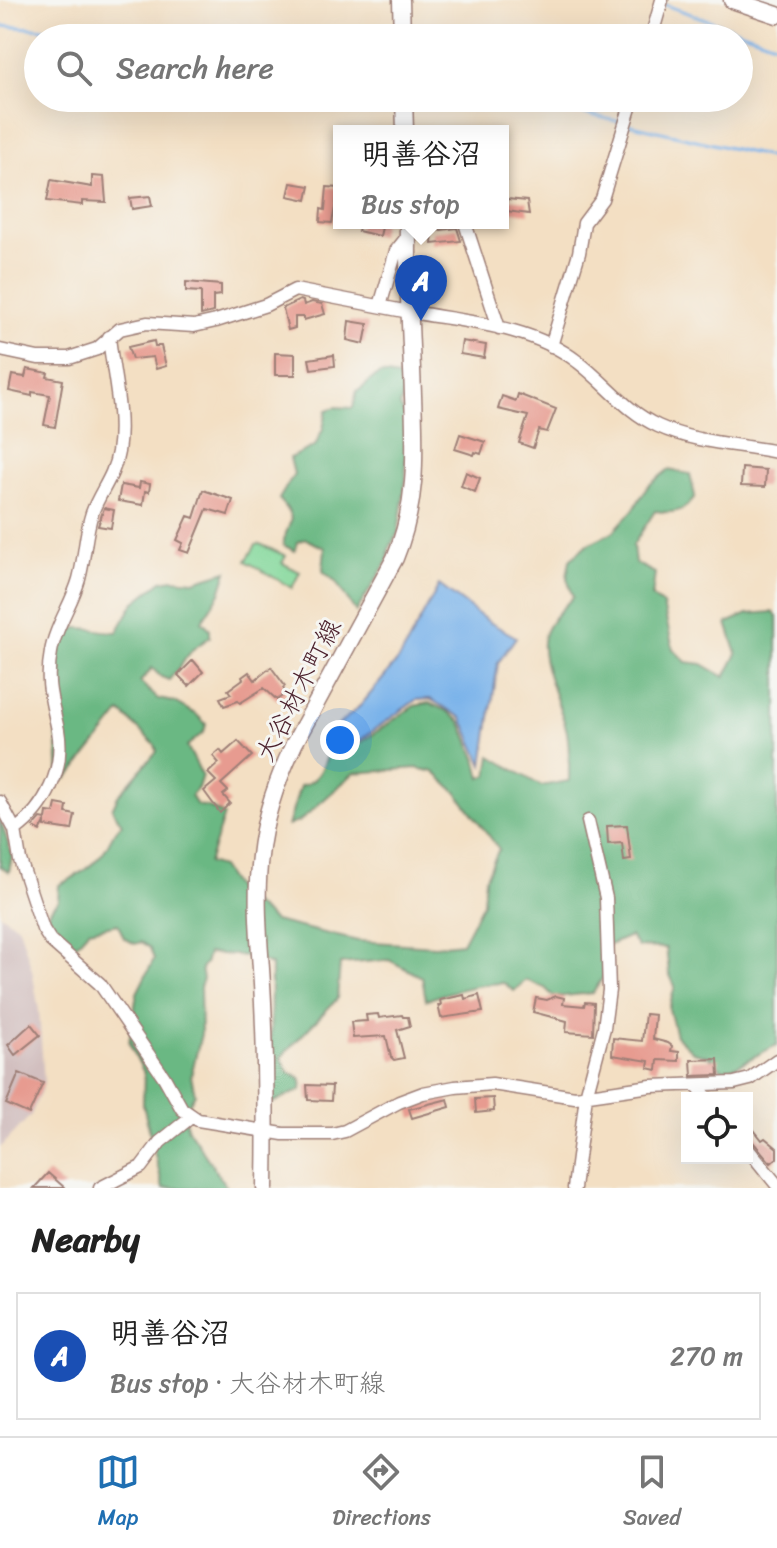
<!DOCTYPE html>
<html lang="en">
<head>
<meta charset="utf-8">
<style>
	:root { --surface:#fff; --page:#f6f6f6; --text:#222; --muted:#767676; --line:#e0e0e0; --accent:#1f6fb2 }
	body { margin:0; font-family:Sriracha,"Klee One",sans-serif; background:var(--page); color:var(--text) }
	.controls { position:absolute; right:24px; bottom:24px; display:grid; overflow:hidden; border-radius:0px; box-shadow:0 8px 32px #0002 }
	.controls button { width:72px; height:72px; display:grid; place-items:center; padding:0; border:0; border-bottom:2px solid var(--line); background:var(--surface); color:var(--text); font:40px sans-serif }
	.you { position:absolute; left:340px; top:740px; width:28px; height:28px; margin:-20px; border:6px solid #fff; border-radius:50%; background:#1a73e8; box-shadow:0 0 0 12px #1a73e833 }
	.badge { display:grid; place-items:center; width:52px; height:52px; border-radius:50%; background:var(--accent); color:#fff; font-size:26px; font-weight:700 }
	.pin { position:absolute; translate:-50% -66px; filter:drop-shadow(0 2px 4px #0008) }
	.pin::after { content:''; position:absolute; top:42px; width:28px; height:24px; background:inherit; clip-path:polygon(0 0,100% 0,50% 100%) }
	.popup { position:absolute; left:333px; top:125px; width:176px; height:104px; box-sizing:border-box; display:grid; place-content:center; border-radius:0px; background:var(--surface); filter:drop-shadow(0 2px 6px #0005); font-size:26px; white-space:nowrap; color:var(--muted) }
	.popup b { font-size:30px; color:var(--text) }
	.popup::after { content:''; position:absolute; left:50%; top:100%; margin-left:-16px; border:16px solid transparent; border-top-color:var(--surface) }
	.list { margin:0; padding:0; list-style:none }
	h2 { display:flex; justify-content:space-between; align-items:center; height:104px; margin:0; padding:0 32px; font-size:34px }
	h2 small { font-size:26px; font-weight:400; color:var(--muted) }
	.list li { display:grid; grid-template-columns:52px 1fr auto; gap:24px; align-items:center; box-sizing:border-box; height:128px; margin:0 16px 16px; padding:0 16px; border:2px solid var(--line); border-radius:0px }
	.list b { display:block; font-size:30px; white-space:nowrap }
	.list p { margin:0; font-size:26px; white-space:nowrap; color:var(--muted) }
	.list em { font-size:26px; font-style:normal; color:var(--muted) }
	.icon { flex:none; width:44px; height:44px; fill:none; stroke:currentColor; stroke-width:2; stroke-linecap:round; stroke-linejoin:round }
	.map { position:relative; flex:none; width:777px; height:1188px; overflow:hidden }
	.search { position:absolute; background:var(--surface); box-shadow:0 8px 32px #0002; left:24px; right:24px; top:24px; height:88px; display:flex; align-items:center; gap:20px; box-sizing:border-box; padding:0 28px; border-radius:44px; color:var(--muted); font-size:30px }
	.sheet { height:248px; background:var(--surface) }
	nav { display:flex; justify-content:space-around; align-items:center; box-sizing:border-box; height:112px; border-top:2px solid var(--line); background:var(--surface); font-size:22px; color:var(--muted) }
	nav a { display:grid; justify-items:center; gap:4px }
	nav .on { color:var(--accent) }
	.map>svg:first-child { display:block }
	.industrial { fill:#d2bfbf }
	.green { fill:#84d89b; stroke:#677c63; stroke-width:2 }
	.forest { fill:#6bb883; stroke:#5a6c57; stroke-width:2 }
	.water { fill:#7ab3ea; stroke:#62698a; stroke-width:2 }
	.lines { fill:none; stroke-linecap:round; stroke-linejoin:round }
	.stream { stroke:#7ab3ea; stroke-width:3 }
	.building { fill:#e79b90 }
	.street-casing { stroke:#9e7f77; stroke-width:15 }
	.secondary-casing { stroke:#9e7f77; stroke-width:19 }
	.street { stroke:#fff; stroke-width:12 }
	.secondary { stroke:#fff; stroke-width:16 }
	.labels { text-anchor:middle; dominant-baseline:central; stroke-width:6; stroke-linejoin:round; paint-order:stroke }
	.street-label { font-size:26px; fill:#4a1f2b; stroke:#f6f6f2 }
</style>
</head>
<body>
<div class="map">
<svg width="777" height="1188" viewBox="0 0 777 1188">
	<rect width="100%" height="100%" fill="#f6f6f2"/>
	<filter id="ink" filterUnits="userSpaceOnUse"><feTurbulence type="fractalNoise" baseFrequency=".0125" numOctaves="2"/><feDisplacementMap in="SourceGraphic" scale="16" xChannelSelector="R" yChannelSelector="G"/><feConvolveMatrix kernelMatrix="1 2 1 2 8 2 1 2 1" color-interpolation-filters="sRGB"/></filter>
	<filter id="wash" filterUnits="userSpaceOnUse"><feTurbulence type="fractalNoise" baseFrequency=".006" numOctaves="4" result="noise"/><feDisplacementMap in="SourceGraphic" scale="32" xChannelSelector="R" yChannelSelector="G"/><feGaussianBlur stdDeviation="1.8" result="paint"/><feColorMatrix in="noise" values="0 0 0 0 0 0 0 0 0 0 0 0 0 0 0 0 0 1.4 0 .05"/><feComposite in="paint" operator="in"/></filter>
	<g filter="url(#wash)">
		<rect width="100%" height="100%" fill="#f3dfc3"/>
		<path class="industrial" d="M0 914 19 927 32 970 39 1011 44 1083 31 1115 0 1148Z"/>
		<path class="green" d="M260 544 286 556 282 563 300 572 292 588 246 561 256 545Z"/>
		<path class="forest" d="M381 374 402 378 406 384 400 406 405 416 406 479 398 533 389 549 388 560 356 612 335 581 323 571 325 548 306 539 297 542 295 551 283 545C286 522 301 522 279 499L294 474 290 458 315 446 323 429 327 410 336 407 353 408 357 391C367 387 370 377 381 374Z
			M668 470 690 474 695 496C686 512 673 514 655 511L633 545 635 563 655 573 652 597 663 605 673 649 686 662 702 664 725 677 737 654 727 623 748 614 773 612 777 616V1045L736 1066 723 1070 709 1056 693 1052 676 1036 669 1009 675 986 669 973 666 948 638 947 630 936 602 948 603 977 593 993 554 997 545 988 526 980 514 991 504 983C476 984 452 991 426 1000L422 977 389 960 340 964 337 999 281 1057 288 1072 302 1079 301 1090 270 1104 271 965 249 956 208 953 205 964 201 969 203 979 200 987 201 1034 191 1076 195 1094 183 1114 188 1129 227 1188H163L143 1105 144 1073 129 1043 137 993 154 959 150 948 141 942 135 944 124 938 118 924 89 930 72 949C54 937 36 920 58 901L59 885C74 878 90 868 101 855 110 845 111 833 122 824L112 809 118 796 157 751 155 745 121 712 74 771 66 779 59 780 55 704 56 680 60 646 75 628C91 627 101 632 117 632L134 603 162 581 173 579 194 581 227 571 220 593 202 621 210 629V637L193 649 169 680 161 677 152 668 140 682 158 699 174 702 197 715 206 724 204 732 187 746 202 775 198 788 191 796 197 805 209 807 224 815 208 863 221 867 237 891 274 921 358 941 435 946 462 943 483 903 485 879 499 849 456 792 434 772 417 768 354 773 300 821 288 826 300 786C317 782 322 771 327 756L353 748 414 706 429 703 447 711 461 722 476 758 481 778 488 775 491 756 541 786 569 781C569 764 570 749 567 732 562 708 537 659 544 636 549 620 562 609 573 597L567 578 570 560 586 545 613 532 633 510 648 486Z
			M0 818 12 856 9 872 0 866Z"/>
		<path class="water" d="M439 585 489 622 516 637 498 663 483 765 462 718 430 699 416 700 353 745 325 753 327 735 361 705 400 658Z"/>
		<g class="lines">
			<path class="stream" d="M665 5 777 44
				M0 26 189 38
				M515 98 621 122
				M628 124 777 159"/>
		</g>
		<g id="blocks">
			<path class="building" d="M92 176 104 177 106 202 82 201V205L47 201 51 180 92 187Z
				M291 183 310 186 307 200 288 196Z
				M327 187 339 188 332 223 320 222 321 209 325 210Z
				M150 196 152 206 132 209 130 198Z
				M507 199 527 201 529 214 506 211Z
				M360 223H383L380 236 358 231Z
				M457 228 461 241 432 244 433 231Z
				M186 282 221 285V295L213 296V312L201 315V292L186 291Z
				M300 300 303 301 304 305 312 302 322 304 325 314 304 320V317H295V328L288 330 283 308Z
				M349 321 368 324 364 344 347 340Z
				M154 341 155 346H161L166 366 156 369 153 357 132 359 128 347Z
				M462 341 486 345 484 358 460 354Z
				M275 353 295 354V375H275Z
				M334 355 335 366 311 369 309 359Z
				M27 369 48 373 47 377 63 380 55 427 44 425 50 395 32 392V396L9 391 12 375 25 377Z
				M518 394 556 409 547 432 539 430 533 448 519 443 528 416 498 409 502 396 516 401Z
				M460 434 485 442 481 454 475 452 474 455 455 449Z
				M742 468 766 470 765 487 741 486Z
				M466 472 480 478 475 492 461 486Z
				M140 482 150 484 149 492 145 491 143 505 118 501 121 485 139 488Z
				M203 490 233 500 228 515 207 509 189 553 180 550 183 543 177 540 188 516 194 518Z
				M104 508 114 510 111 528 98 526Z
				M193 660 203 672 189 686 178 675Z
				M271 667 285 686 283 688 286 693 277 700 264 688 240 703 238 701 224 706 220 698 231 694 228 690 243 679 242 677 249 672 255 680Z
				M238 741 252 756 221 784 228 791 223 795 230 803 220 813 204 791 216 781 208 773 219 763 213 756 220 750 223 754Z
				M56 804 67 806 66 813 75 815 72 830 45 826V822L40 831 33 827 41 818 46 819 47 812 54 813Z
				M627 825 631 860 624 861 622 843 608 844 607 826Z
				M464 995 465 999 479 995 483 1012 441 1018 438 1005H441L440 1000Z
				M556 996 564 998 563 1004 584 1006 585 1002 594 1003 593 1034 566 1032 567 1021 533 1012 536 998 547 1000Z
				M378 1014 379 1018 402 1015 403 1017H408L410 1026 397 1030 404 1058 394 1060 391 1057 386 1036 353 1038 351 1022 367 1021 366 1015Z
				M645 1014 655 1015 653 1039 668 1043 672 1046 671 1051 679 1052V1061L658 1060 657 1070 648 1068 649 1061 612 1055 613 1038 642 1041Z
				M31 1024 40 1035 15 1055 8 1045Z
				M718 1059 719 1075 692 1076 691 1060Z
				M19 1073 43 1083 29 1114 6 1104Z
				M307 1085 332 1086 331 1101 308 1100Z
				M493 1098 494 1111 476 1113 475 1099Z
				M448 1099 450 1107 412 1118 409 1109Z
				M747 1121 762 1140 765 1138 777 1148V1158L771 1163 747 1135Z
				M48 1173 65 1188H34Z"/>
		</g>
	</g>
	<g filter="url(#ink)">
		<use href="#blocks" fill-opacity="0" stroke="#9e7f77" stroke-width="2"/>
		<g class="lines">
			<g class="street-casing">
				<path id="street" d="M651 38 662 0
					M465 223 499 328
					M380 306 396 251 408 236
					M417 313C470 322 534 327 578 362 606 383 625 411 658 426 695 443 738 444 777 452
					M551 346 579 253 584 223 602 199 633 98
					M0 350 38 358H69L97 349 120 329 147 323 194 326 216 321 266 305 295 290 404 311
					M0 802 15 830 20 860 43 929 50 940 100 984 164 1077 182 1109 198 1120 283 1134H332L345 1131 399 1102 423 1093 455 1087 492 1084 575 1097 651 1086 734 1083 750 1079 777 1060
					M15 830C46 808 65 769 58 730 52 701 45 683 51 652 55 627 72 604 79 579 85 557 85 534 92 513 100 491 114 477 118 452 124 414 113 375 109 337
					M697 1085 707 1098
					M747 1148 777 1185
					M100 1188 141 1167 160 1142 191 1117
					M574 1188 586 1096 604 1028 609 990 606 898 588 821"/>
			</g>
			<g class="secondary-casing">
				<path id="secondary" d="M401 0 402 38
					M732 0 777 15
					M404 98 405 131
					M265 1188C266 1126 266 1065 263 1003 261 955 254 904 260 856 264 816 277 780 294 744L395 558C418 502 415 454 413 395 411 338 407 280 408 223"/>
			</g>
			<use href="#street" class="street"/>
			<use href="#secondary" class="secondary"/>
		</g>
	</g>
	<g class="labels">
		<g class="street-label">
			<text transform="translate(298 690) rotate(-63)">大谷材木町線</text>
		</g>
	</g>
</svg>
<div class="controls">
<button><svg class="icon" aria-label="locate" viewBox="0 0 24 24"><circle cx="12" cy="12" r="6"/><path d="M12 2v4M12 18v4M2 12h4M18 12h4"/></svg></button>
</div>
<div class="you"></div>
<div class="pin badge" style="left:421px;top:321px;background:#1a4fb4">A</div>
<div class="popup"><b>明善谷沼</b>Bus stop</div>
<div class="search"><svg class="icon" aria-label="search" viewBox="0 0 24 24"><circle cx="10" cy="10" r="6"/><path d="M15 15l6 6"/></svg>Search here</div>
</div>
<section class="sheet">
<h2>Nearby<small></small></h2>
<ul class="list">
<li><span class="badge" style="background:#1a4fb4">A</span><div><b>明善谷沼</b><p>Bus stop · 大谷材木町線</p></div><em>270 m</em></li>
</ul>
</section>
<nav>
<a class="on"><svg class="icon" aria-label="map" viewBox="0 0 24 24"><path d="M3 6l6-2 6 2 6-2v14l-6 2-6-2-6 2zM9 4v14M15 6v14"/></svg>Map</a>
<a><svg class="icon" aria-label="directions" viewBox="0 0 24 24"><path d="M12 3l9 9-9 9-9-9zM9 14v-3h6M13 9l2 2-2 2"/></svg>Directions</a>
<a><svg class="icon" aria-label="saved" viewBox="0 0 24 24"><path d="M7 4h10v16l-5-4-5 4z"/></svg>Saved</a>
</nav>
</body>
</html>
